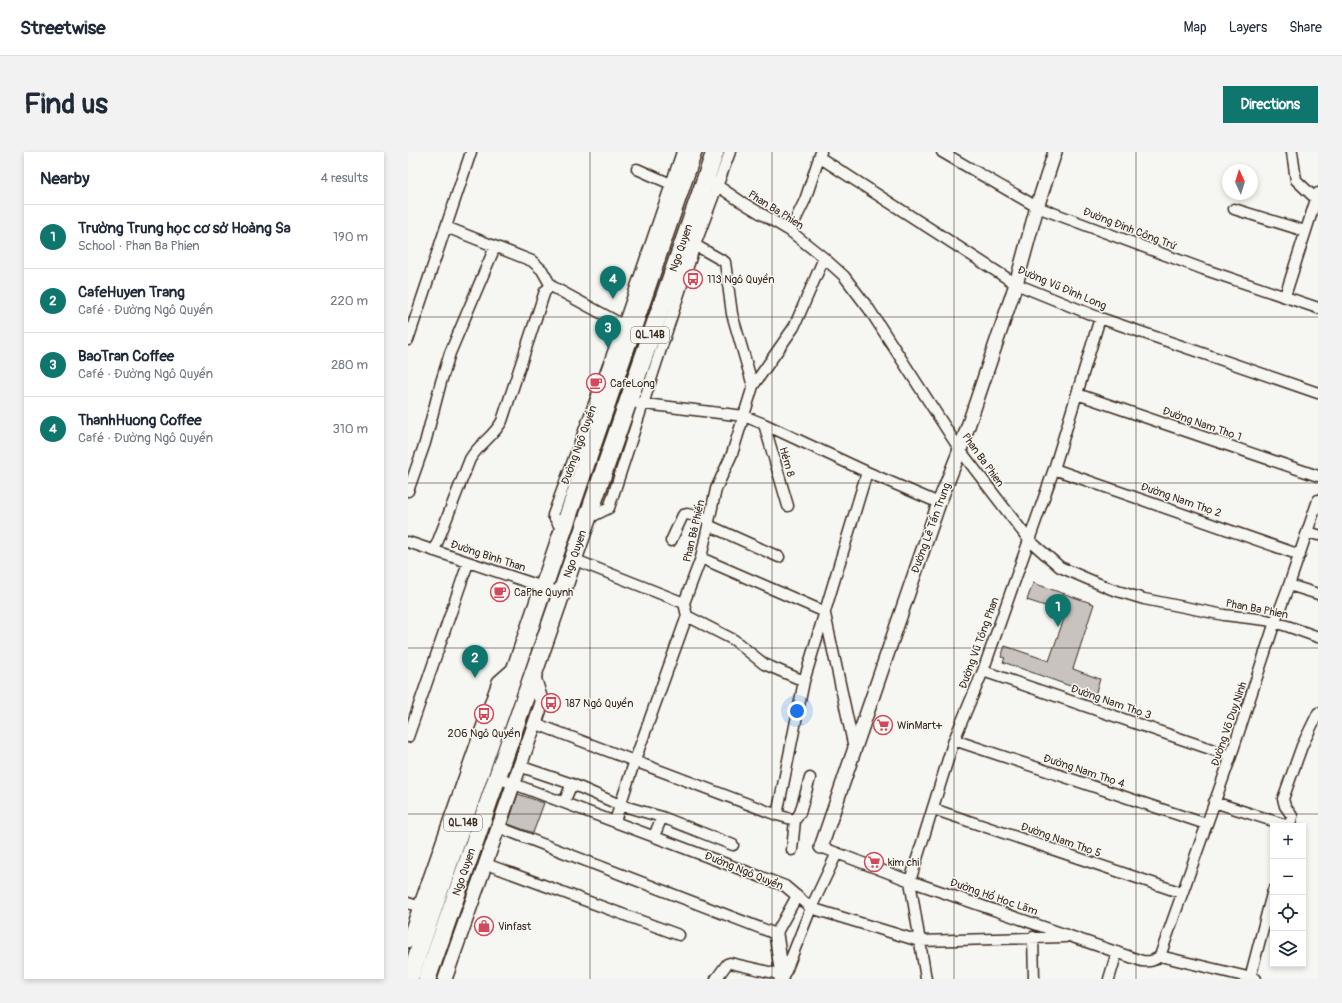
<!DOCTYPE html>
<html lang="en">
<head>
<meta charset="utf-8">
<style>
	:root { --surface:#fff; --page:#f2f2f3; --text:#1f2937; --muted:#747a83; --line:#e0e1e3; --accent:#0f766e }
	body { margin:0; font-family:Pangolin,sans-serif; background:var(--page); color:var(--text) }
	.controls { position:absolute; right:12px; bottom:12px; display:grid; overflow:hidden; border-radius:0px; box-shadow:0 2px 6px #0003 }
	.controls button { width:36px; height:36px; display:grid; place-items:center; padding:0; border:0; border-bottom:1px solid var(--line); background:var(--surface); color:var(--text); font:20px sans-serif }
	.compass { position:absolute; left:814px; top:12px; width:36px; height:36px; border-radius:50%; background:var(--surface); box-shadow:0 2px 6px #0003; rotate:356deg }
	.you { position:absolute; left:389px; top:559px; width:14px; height:14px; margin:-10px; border:3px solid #fff; border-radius:50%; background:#1a73e8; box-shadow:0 0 0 6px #1a73e833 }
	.badge { display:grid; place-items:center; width:26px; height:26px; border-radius:50%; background:var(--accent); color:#fff; font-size:13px; font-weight:700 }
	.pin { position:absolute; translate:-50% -33px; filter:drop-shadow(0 1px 2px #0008) }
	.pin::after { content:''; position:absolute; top:21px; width:14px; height:12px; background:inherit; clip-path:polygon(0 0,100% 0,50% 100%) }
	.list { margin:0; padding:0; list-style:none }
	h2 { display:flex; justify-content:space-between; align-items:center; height:52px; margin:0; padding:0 16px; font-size:17px }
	h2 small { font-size:13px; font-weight:400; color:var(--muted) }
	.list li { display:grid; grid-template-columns:26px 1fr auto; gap:12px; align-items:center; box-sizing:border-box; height:64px; padding:0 16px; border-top:1px solid var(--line) }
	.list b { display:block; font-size:15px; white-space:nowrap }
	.list p { margin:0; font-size:13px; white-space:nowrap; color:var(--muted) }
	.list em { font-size:13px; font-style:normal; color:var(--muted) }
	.icon { flex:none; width:22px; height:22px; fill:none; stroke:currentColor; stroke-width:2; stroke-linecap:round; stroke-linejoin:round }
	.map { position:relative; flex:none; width:910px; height:827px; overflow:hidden; border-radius:0px }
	header { display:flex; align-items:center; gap:24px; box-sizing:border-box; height:56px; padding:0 20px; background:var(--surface); border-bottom:1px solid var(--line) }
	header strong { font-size:19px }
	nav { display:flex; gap:22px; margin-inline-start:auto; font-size:14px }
	.intro { display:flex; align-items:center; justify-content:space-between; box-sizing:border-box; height:96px; padding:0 24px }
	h1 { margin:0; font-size:28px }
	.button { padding:10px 18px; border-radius:0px; background:var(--accent); color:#fff; font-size:14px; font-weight:700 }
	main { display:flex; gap:24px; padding:0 24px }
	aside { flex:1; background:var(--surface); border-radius:0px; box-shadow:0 2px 6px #0003 }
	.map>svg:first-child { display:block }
	.building { fill:#c8c3be; stroke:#3b2a1e }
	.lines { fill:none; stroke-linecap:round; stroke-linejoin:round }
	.minor-casing { stroke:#3b2a1e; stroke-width:13 }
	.tertiary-casing { stroke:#3b2a1e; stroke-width:16 }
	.trunk-casing { stroke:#3b2a1e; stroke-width:20 }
	.minor { stroke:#f6f6f2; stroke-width:10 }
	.tertiary { stroke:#f6f6f2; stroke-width:13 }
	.trunk { stroke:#f6f6f2; stroke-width:17 }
	.grid { fill:none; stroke:#3b2a1e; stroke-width:1; stroke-opacity:0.55 }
	.labels { text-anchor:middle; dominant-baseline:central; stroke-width:3; stroke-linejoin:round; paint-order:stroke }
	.shield { fill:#f6f6f2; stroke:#73675e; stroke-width:1 }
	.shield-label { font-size:10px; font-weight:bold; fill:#3b2a1e }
	.street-label { font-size:11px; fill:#3b2a1e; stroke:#f6f6f2 }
	.poi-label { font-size:11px; fill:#3b2a1e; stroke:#f6f6f2; text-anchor:start }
</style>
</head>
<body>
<header>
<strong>Streetwise</strong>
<nav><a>Map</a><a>Layers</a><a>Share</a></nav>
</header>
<div class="intro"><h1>Find us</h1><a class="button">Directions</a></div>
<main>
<aside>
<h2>Nearby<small>4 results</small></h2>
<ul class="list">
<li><span class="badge">1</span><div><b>Trường Trung học cơ sở Hoàng Sa</b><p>School · Phan Ba Phien</p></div><em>190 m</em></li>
<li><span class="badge">2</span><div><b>CafeHuyen Trang</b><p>Café · Đường Ngô Quyền</p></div><em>220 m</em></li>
<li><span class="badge">3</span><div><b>BaoTran Coffee</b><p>Café · Đường Ngô Quyền</p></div><em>280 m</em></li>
<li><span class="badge">4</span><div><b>ThanhHuong Coffee</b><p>Café · Đường Ngô Quyền</p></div><em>310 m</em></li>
</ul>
</aside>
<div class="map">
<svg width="910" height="827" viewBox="0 0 910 827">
	<rect width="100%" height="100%" fill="#f6f6f2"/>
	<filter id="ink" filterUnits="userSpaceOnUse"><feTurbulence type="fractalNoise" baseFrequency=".025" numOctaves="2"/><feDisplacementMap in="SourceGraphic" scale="8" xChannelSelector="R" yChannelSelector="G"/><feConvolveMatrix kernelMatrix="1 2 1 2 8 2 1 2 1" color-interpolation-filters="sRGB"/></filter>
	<g filter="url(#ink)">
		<path class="building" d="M625 431 686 452 665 517 692 527 687 543 595 510 597 506 593 505 597 494 641 509 658 461 619 448Z
			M110 642 136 651 125 681 100 672Z"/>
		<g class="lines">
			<g class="minor-casing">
				<path id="minor" d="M534 0 629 55 795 117 910 156
					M884 0 888 28 908 47
					M411 5 608 132 692 166 910 241
					M229 17 263 32
					M298 26 332 49 382 79 416 106 436 124 461 157 552 298 621 388 652 415 703 437 736 447 816 463 858 468 879 474 910 485
					M826 57 897 79
					M38 75 124 109 134 118 143 134
					M382 79 397 48 413 0
					M287 93 317 110 324 162 345 234
					M877 144 910 41
					M0 188 63 0
					M669 242 910 324
					M229 251 336 264 356 272 459 320 531 351
					M356 272 380 354
					M646 317 892 403
					M0 339 17 291 33 230 42 201 87 95
					M179 367 201 356 287 93 322 0
					M300 373 371 405
					M155 380 145 363 215 173 274 0
					M899 380 910 383
					M263 389 275 363 279 362 301 367
					M0 390 153 441
					M26 399 62 307C71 292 86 284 94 269L137 139 143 134 145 135 215 173
					M293 406 417 460
					M165 407 276 451
					M881 433 910 442
					M417 462 446 596
					M279 464 326 488 356 512 396 529
					M575 519 823 604
					M126 571 369 663 387 668
					M0 585 60 411
					M546 588 798 672
					M111 614 164 632 212 653 254 665 325 693
					M90 626 377 734 403 756 511 789 657 785
					M156 650 164 632
					M806 650 881 674
					M525 657 774 741
					M369 663 396 529 459 320
					M387 668 392 661 402 626
					M207 669 227 608 279 464 276 451 293 406 308 337 324 302 345 234 386 175 416 106
					M882 674 884 664 877 654 875 647 894 594 910 561
					M90 675 368 782 389 744
					M246 684 254 665
					M413 695 502 729 734 809C742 810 746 809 752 804L823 604 867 470 881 433 910 348
					M384 698 387 668
					M78 712 271 783
					M0 751 12 755
					M625 785 626 827
					M752 804 848 827
					M842 826 865 738
					M308 827 319 812 322 811 374 823 378 819 403 756 429 701
					M518 827 502 729 546 588 575 519 646 317 692 166
					M701 827 709 800"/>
			</g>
			<g class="tertiary-casing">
				<path id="tertiary" d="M413 695 531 351 552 298 608 132 629 55 647 0
					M368 782 374 823 373 827
					M0 789 91 530 108 515
					M37 827 134 551 125 522"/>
			</g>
			<g class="trunk-casing">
				<path id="trunk" d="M1 827 285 0
					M19 827 307 0"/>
			</g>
			<use href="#minor" class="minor"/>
			<use href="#tertiary" class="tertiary"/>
			<use href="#trunk" class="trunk"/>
		</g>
	</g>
	<path class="grid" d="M182 0V827M364 0V827M546 0V827M728 0V827M0 165H910M0 331H910M0 496H910M0 662H910"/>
	<defs>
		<g id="bus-ring" transform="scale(1)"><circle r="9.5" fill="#f6f6f2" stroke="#d1495b" stroke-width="1.5"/><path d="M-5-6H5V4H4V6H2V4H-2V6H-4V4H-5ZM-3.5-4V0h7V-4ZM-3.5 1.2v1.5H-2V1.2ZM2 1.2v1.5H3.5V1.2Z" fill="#d1495b"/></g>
		<g id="cafe-ring" transform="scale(1)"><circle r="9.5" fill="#f6f6f2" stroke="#d1495b" stroke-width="1.5"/><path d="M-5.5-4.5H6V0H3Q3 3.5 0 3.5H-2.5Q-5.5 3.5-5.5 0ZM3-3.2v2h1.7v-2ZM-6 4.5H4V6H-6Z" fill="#d1495b"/></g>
		<g id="supermarket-ring" transform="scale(1)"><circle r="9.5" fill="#f6f6f2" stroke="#d1495b" stroke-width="1.5"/><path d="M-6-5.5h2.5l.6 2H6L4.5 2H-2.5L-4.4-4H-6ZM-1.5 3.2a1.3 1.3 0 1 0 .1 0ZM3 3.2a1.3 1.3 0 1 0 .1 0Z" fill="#d1495b"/></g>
		<g id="shop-ring" transform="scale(1)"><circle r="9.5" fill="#f6f6f2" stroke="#d1495b" stroke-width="1.5"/><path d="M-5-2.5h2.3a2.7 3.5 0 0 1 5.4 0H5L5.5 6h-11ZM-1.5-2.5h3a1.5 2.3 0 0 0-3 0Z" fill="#d1495b"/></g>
	</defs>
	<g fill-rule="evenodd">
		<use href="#bus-ring" x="285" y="127"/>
		<use href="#cafe-ring" x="188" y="231"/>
		<use href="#cafe-ring" x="92" y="440"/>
		<use href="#bus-ring" x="143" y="551"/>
		<use href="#bus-ring" x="76" y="562"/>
		<use href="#supermarket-ring" x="475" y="573"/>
		<use href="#supermarket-ring" x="466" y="710"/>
		<use href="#shop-ring" x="76" y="774"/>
	</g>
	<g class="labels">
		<g class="shield">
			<rect x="223" y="175" width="38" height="16" rx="3"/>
			<rect x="36" y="663" width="38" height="16" rx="3"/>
		</g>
		<g class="shield-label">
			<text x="242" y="183">QL.14B</text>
			<text x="55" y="671">QL.14B</text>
		</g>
		<g class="street-label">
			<text transform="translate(368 58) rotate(32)">Phan Ba Phien</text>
			<text transform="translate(722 77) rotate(21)">Đường Đinh Công Trứ</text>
			<text transform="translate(273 96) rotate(-71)">Ngo Quyen</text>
			<text transform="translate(654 136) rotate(23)">Đường Vũ Đình Long</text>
			<text transform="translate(794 272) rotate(19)">Đường Nam Thọ 1</text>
			<text transform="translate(171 293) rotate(-70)">Đường Ngô Quyền</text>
			<text transform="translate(575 308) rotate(54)">Phan Ba Phien</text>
			<text transform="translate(379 310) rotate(74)">Hẻm 8</text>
			<text transform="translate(773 348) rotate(19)">Đường Nam Thọ 2</text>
			<text transform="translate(523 376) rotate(-70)">Đường Lê Tấn Trung</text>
			<text transform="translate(286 379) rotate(-77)">Phan Bá Phiến</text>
			<text transform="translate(167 402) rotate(-71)">Ngo Quyen</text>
			<text transform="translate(80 404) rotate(18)">Đường Bình Than</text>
			<text transform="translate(849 457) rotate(11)">Phan Ba Phien</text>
			<text transform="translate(571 491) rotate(-70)">Đường Vũ Tông Phan</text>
			<text transform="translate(703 550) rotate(19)">Đường Nam Thọ 3</text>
			<text transform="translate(821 572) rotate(-71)">Đường Võ Duy Ninh</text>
			<text transform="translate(676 619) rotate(18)">Đường Nam Thọ 4</text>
			<text transform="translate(653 688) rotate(19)">Đường Nam Thọ 5</text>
			<text transform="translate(336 719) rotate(22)">Đường Ngô Quyền</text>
			<text transform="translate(56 720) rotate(-71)">Ngo Quyen</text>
			<text transform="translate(586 745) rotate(19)">Đường Hồ Học Lãm</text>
		</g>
		<g class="poi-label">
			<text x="299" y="127">113 Ngô Quyền</text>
			<text x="202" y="231">CafeLong</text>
			<text x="106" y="440">CaPhe Quynh</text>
			<text x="157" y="551">187 Ngô Quyền</text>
			<text x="489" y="573">WinMart+</text>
			<text x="76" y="581" text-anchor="middle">206 Ngô Quyền</text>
			<text x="480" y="710">kim chi</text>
			<text x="90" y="774">Vinfast</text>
		</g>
	</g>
</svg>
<div class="controls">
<button>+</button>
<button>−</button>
<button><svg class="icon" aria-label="locate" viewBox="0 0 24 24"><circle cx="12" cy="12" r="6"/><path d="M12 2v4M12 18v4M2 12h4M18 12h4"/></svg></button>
<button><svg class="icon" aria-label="layers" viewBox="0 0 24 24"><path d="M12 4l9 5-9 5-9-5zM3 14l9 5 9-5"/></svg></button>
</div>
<svg class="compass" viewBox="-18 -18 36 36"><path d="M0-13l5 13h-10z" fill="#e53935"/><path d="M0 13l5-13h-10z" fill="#747a83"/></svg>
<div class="you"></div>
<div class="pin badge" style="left:650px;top:475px">1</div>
<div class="pin badge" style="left:67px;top:526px">2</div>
<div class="pin badge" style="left:200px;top:196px">3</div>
<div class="pin badge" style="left:205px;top:147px">4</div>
</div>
</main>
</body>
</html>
